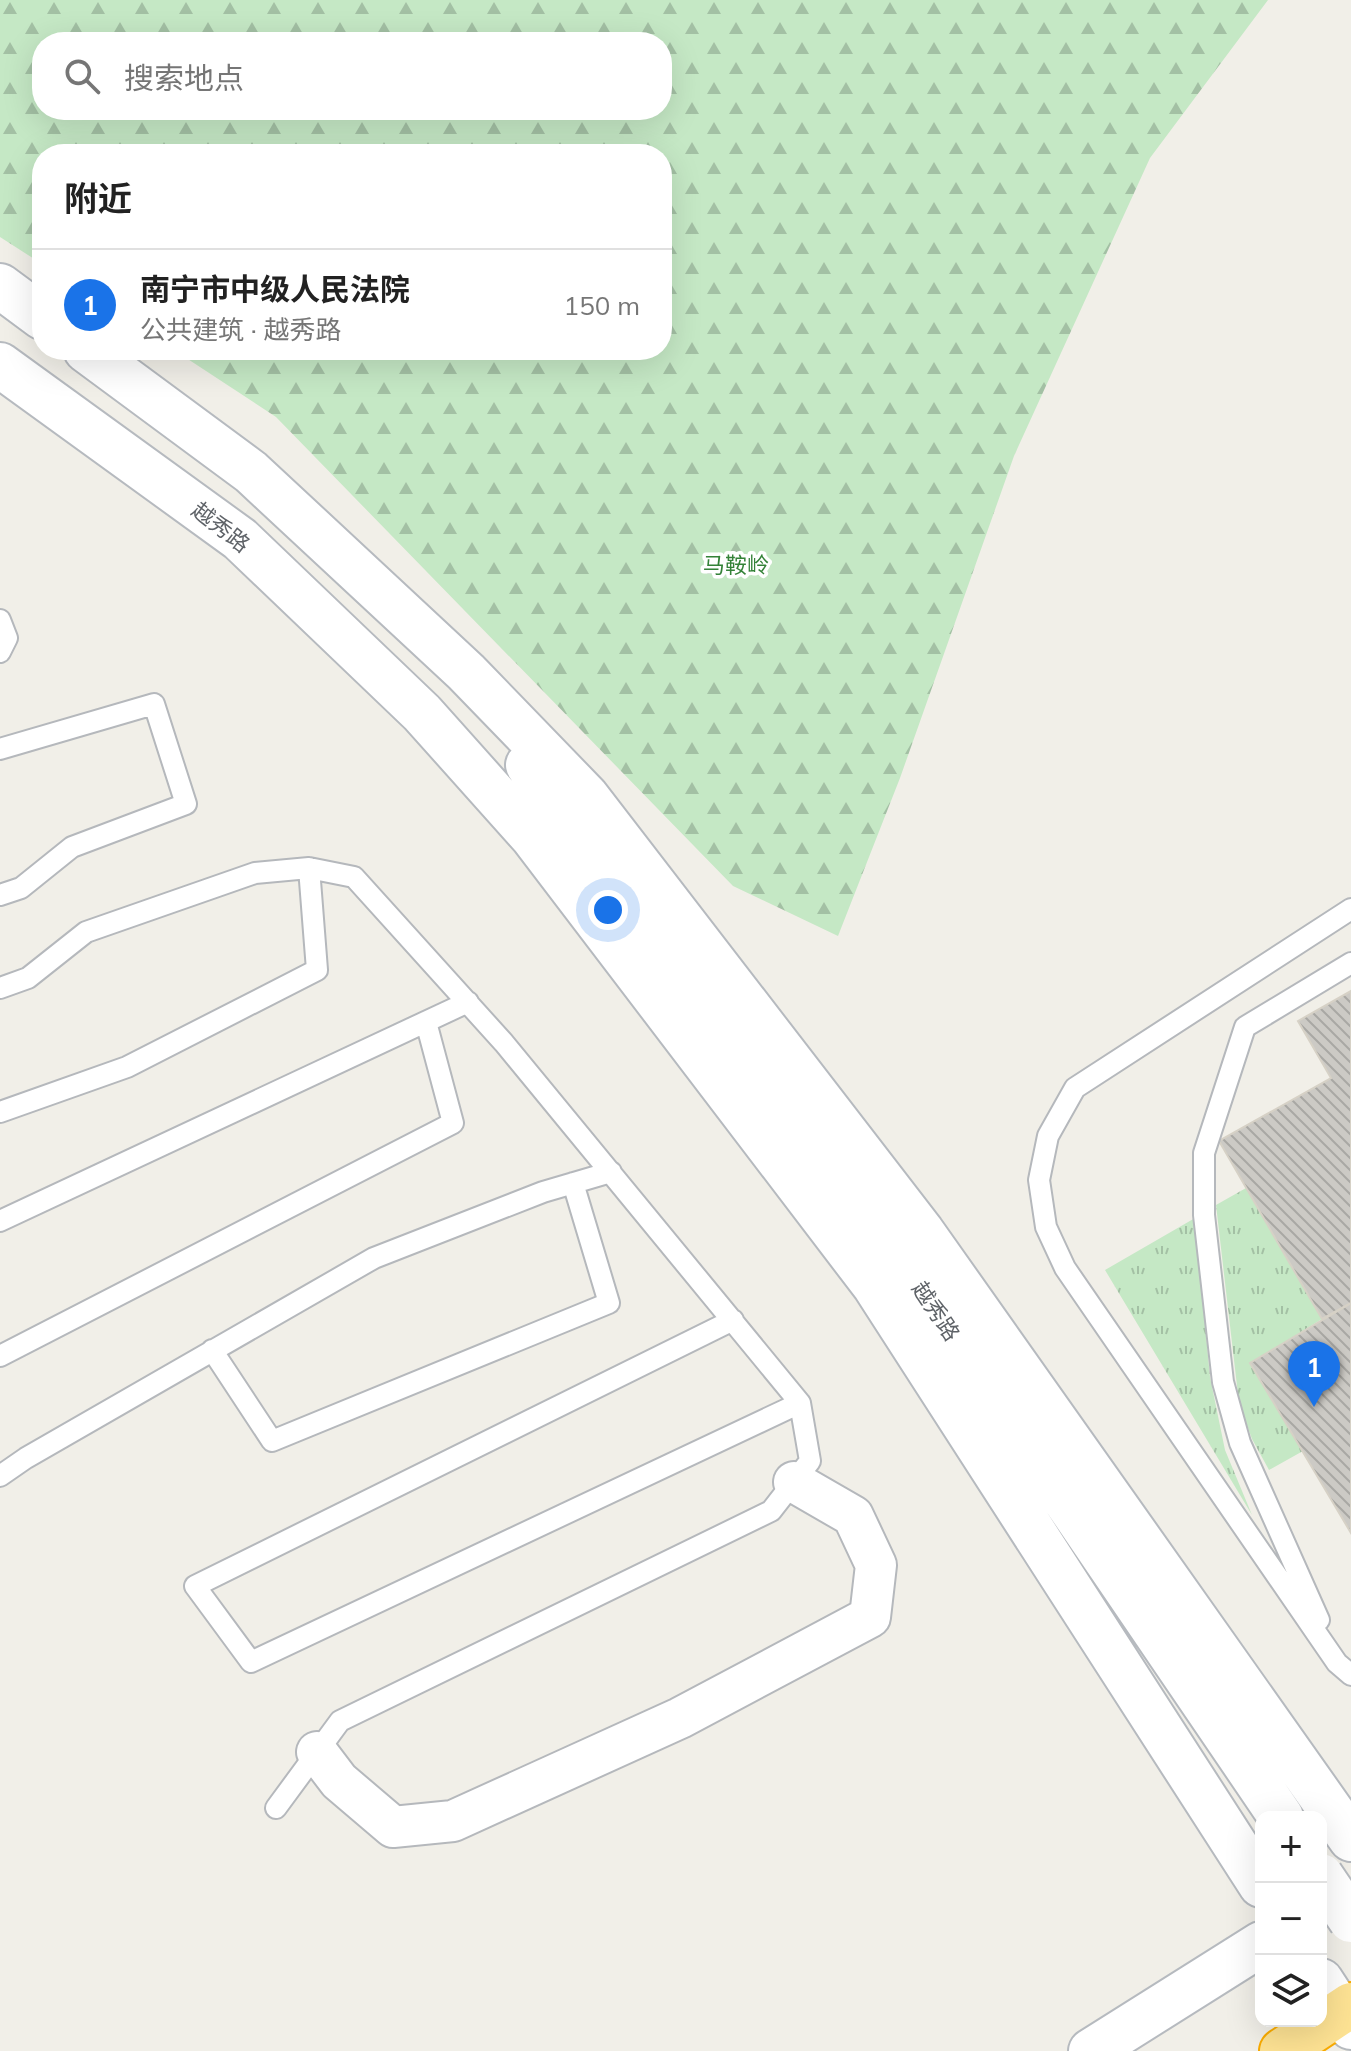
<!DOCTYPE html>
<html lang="zh">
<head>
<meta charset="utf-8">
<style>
	:root { --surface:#fff; --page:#f2f2f2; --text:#222; --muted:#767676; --line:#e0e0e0; --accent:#1a73e8 }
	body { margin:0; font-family:Mulish,"Noto Sans SC",sans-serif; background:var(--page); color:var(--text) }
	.controls { position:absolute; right:24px; bottom:24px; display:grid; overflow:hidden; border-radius:16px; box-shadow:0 8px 32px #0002 }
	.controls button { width:72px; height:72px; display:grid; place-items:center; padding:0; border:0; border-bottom:2px solid var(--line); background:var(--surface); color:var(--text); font:40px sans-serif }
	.you { position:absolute; left:608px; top:910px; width:28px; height:28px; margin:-20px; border:6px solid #fff; border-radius:50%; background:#1a73e8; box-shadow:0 0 0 12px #1a73e833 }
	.badge { display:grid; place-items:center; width:52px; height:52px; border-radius:50%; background:var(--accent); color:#fff; font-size:26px; font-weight:700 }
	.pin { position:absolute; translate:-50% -66px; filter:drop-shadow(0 2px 4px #0008) }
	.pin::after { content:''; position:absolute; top:42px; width:28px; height:24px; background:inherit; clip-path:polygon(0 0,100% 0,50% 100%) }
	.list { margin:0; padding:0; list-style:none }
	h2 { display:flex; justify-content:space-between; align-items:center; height:104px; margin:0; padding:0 32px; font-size:34px }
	h2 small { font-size:26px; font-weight:400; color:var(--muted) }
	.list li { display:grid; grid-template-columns:52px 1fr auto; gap:24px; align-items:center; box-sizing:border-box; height:112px; padding:0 32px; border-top:2px solid var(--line) }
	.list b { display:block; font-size:30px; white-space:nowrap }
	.list p { margin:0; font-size:26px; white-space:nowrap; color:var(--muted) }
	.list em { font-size:26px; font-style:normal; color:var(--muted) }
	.icon { flex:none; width:44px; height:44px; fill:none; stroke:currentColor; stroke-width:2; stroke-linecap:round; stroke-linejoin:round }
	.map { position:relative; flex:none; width:1351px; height:2051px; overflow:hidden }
	.search { position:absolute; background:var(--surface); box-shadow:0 8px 32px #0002; left:32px; top:32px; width:640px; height:88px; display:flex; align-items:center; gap:20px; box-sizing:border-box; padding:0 28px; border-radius:32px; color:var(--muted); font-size:30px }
	.panel { position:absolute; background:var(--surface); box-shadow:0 8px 32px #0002; left:32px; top:144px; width:640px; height:216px; border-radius:32px }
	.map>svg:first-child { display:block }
	.grass { fill:url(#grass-tufts) }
	.forest { fill:url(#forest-firs); fill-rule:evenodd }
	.building { fill:url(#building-back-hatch); stroke:#d6d1c6; stroke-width:2 }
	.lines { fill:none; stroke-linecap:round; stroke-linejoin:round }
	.lane-casing { stroke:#b5b8bc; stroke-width:24 }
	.street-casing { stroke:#b5b8bc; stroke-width:44 }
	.secondary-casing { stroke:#b6babf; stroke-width:48 }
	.highway-casing { stroke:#f9ab00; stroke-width:48 }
	.lane { stroke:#fff; stroke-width:20 }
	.street { stroke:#fff; stroke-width:40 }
	.secondary { stroke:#fff; stroke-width:44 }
	.highway { stroke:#fde293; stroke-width:44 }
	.secondary-bridge-casing { stroke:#b6babf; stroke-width:48; stroke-linecap:butt }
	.secondary-bridge { stroke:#fff; stroke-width:44 }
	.labels { text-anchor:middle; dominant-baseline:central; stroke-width:7; stroke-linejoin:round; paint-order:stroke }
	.street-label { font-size:22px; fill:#5f6368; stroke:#fff }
	.park-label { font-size:22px; fill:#348238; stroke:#fff }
</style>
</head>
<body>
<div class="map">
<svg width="1351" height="2051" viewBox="0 0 1351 2051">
	<defs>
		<pattern id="grass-tufts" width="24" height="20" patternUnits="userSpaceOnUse" patternTransform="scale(2)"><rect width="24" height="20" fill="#c5e8c5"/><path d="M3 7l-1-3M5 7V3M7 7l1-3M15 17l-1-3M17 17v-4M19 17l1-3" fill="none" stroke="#a3c0a4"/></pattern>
		<pattern id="forest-firs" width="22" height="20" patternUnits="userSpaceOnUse" patternTransform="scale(2)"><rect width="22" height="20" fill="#c5e8c5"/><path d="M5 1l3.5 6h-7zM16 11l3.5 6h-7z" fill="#a3c0a4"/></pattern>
		<pattern id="building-back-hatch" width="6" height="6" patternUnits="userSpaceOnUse" patternTransform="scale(2)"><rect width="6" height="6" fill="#cccac5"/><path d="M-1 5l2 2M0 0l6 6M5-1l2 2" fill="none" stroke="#a9a8a4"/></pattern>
	</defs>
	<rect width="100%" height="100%" fill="#f1efe8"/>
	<path class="grass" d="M1246 1188 1322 1319 1251 1363 1303 1451 1269 1470 1252 1439 1239 1403 1216 1205Z
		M1195 1218 1210 1377 1225 1450 1252 1515 1105 1270Z"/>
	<path class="forest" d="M0 0H1268L1150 158 1014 456 900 778 838 936 733 886 276 417 174 350H662V154H42V264L0 237ZM42 42H662V110H42Z"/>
	<path class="building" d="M1351 991V1303L1322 1319 1219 1141 1331 1078 1298 1021Z
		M1351 1303V1533L1250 1363Z"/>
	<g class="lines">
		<g class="lane-casing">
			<path id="lane" d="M0 620 7 638 0 652
				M0 749 154 704 186 804 72 847 21 888 0 895
				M1351 909 1075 1088 1048 1136 1039 1180 1046 1227 1065 1268 1337 1663 1351 1675
				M0 988 28 978 86 932 255 873 309 868 354 877 504 1043 800 1403 810 1461 771 1511 340 1721 276 1808
				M0 1112 127 1067 317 970 309 868
				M0 1221 468 1002
				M733 1320 195 1586 251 1662 800 1403
				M212 1350 272 1441 609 1303 573 1183
				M0 1356 453 1123 426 1022
				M0 1476 26 1458 374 1258 543 1192 611 1172
				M1319 1620 1240 1443 1223 1382 1204 1215V1153L1245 1027 1351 963"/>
		</g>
		<g class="street-casing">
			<path id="street" d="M317 1752 339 1781 393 1827 453 1821 680 1718 870 1617 876 1565 853 1516 794 1482"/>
		</g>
		<g class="secondary-casing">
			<path id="secondary" d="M0 286 42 317
				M86 350 251 472 466 672 586 796 922 1232 1351 1839
				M0 365 240 539 422 713 532 836 875 1286 1261 1885
				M528 765 566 823 889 1241 1281 1817
				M1321 1981 1351 2027
				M1091 2051 1261 1944"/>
		</g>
		<g class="highway-casing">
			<path id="highway" d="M1282 2051 1351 2005"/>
		</g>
		<use href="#lane" class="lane"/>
		<use href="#street" class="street"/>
		<use href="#secondary" class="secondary"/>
		<use href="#highway" class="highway"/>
		<g class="secondary-bridge-casing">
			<path id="secondary-bridge" d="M1321 1876 1351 1920"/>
		</g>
		<use href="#secondary-bridge" class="secondary-bridge"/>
	</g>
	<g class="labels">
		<g class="street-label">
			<text transform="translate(221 527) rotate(38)">越秀路</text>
			<text transform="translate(936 1311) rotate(56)">越秀路</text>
		</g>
		<g class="park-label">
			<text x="736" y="565">马鞍岭</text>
		</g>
	</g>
</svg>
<div class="controls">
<button>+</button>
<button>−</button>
<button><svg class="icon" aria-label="layers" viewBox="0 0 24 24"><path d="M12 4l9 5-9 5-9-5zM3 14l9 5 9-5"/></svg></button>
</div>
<div class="you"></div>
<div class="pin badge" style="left:1314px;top:1407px">1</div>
<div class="search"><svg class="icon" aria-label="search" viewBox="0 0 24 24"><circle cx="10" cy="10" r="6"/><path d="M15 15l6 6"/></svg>搜索地点</div>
<section class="panel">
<h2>附近<small></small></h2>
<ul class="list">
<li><span class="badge">1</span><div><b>南宁市中级人民法院</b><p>公共建筑 · 越秀路</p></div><em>150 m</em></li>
</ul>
</section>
</div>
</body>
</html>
